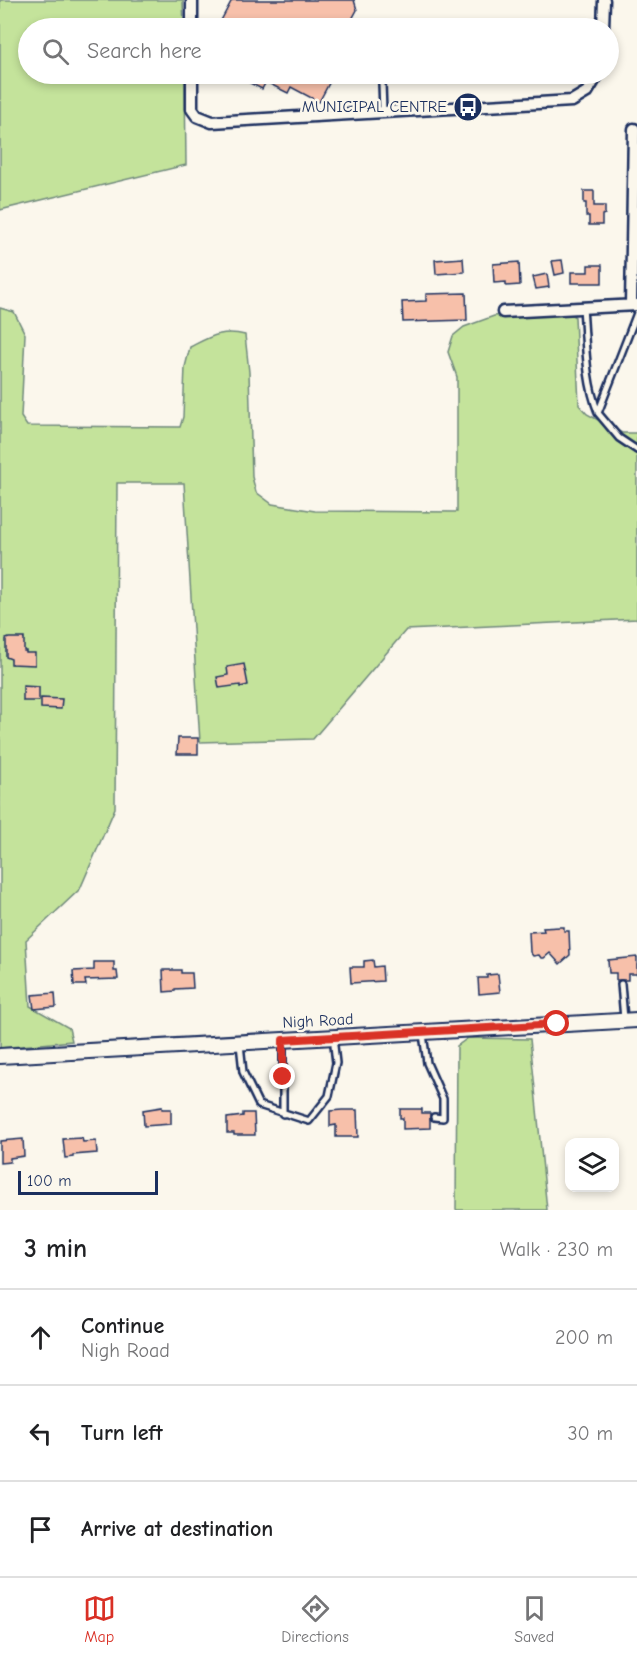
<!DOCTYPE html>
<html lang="en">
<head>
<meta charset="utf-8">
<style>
	:root { --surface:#fff; --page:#f2f2f2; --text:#202124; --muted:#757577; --line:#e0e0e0; --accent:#d93025 }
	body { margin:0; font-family:"Comic Neue",sans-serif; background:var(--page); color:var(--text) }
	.controls { position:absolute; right:18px; bottom:18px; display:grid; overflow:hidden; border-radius:12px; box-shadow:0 3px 9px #0003 }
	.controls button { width:54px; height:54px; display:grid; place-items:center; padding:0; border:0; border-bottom:2px solid var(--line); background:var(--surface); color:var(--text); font:30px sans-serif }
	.scale { position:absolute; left:18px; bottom:15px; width:140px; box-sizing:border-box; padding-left:6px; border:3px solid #1b2f5e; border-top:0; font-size:16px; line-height:21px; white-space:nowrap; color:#1b2f5e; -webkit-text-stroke:4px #fbf7ec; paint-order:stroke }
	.stop { position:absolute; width:18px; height:18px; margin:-14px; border:4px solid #d93025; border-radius:50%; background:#fff }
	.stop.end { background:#d93025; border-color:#fff; box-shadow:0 2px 6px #0008 }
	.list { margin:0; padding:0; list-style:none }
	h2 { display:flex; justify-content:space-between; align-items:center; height:78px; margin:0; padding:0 24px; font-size:26px }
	h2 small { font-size:20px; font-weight:400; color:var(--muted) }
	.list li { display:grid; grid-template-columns:39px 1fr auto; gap:18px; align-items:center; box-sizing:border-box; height:96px; padding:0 24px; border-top:2px solid var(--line) }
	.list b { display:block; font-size:22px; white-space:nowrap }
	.list p { margin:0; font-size:20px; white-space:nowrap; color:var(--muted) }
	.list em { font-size:20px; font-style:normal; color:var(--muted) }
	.icon { flex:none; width:33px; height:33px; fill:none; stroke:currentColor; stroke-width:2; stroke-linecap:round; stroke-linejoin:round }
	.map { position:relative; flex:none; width:637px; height:1210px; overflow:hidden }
	.search { position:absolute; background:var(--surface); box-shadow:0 3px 9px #0003; left:18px; right:18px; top:18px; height:66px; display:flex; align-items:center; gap:15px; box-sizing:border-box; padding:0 21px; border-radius:33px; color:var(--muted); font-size:22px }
	.sheet { height:366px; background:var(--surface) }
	nav { display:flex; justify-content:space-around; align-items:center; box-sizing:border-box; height:84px; border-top:2px solid var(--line); background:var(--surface); font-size:16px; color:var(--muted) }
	nav a { display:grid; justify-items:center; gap:3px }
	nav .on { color:var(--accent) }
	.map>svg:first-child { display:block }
	.green { fill:#c4e39b; stroke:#70897c; stroke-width:1.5 }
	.building { fill:#f7c0aa; stroke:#1b2f5e; stroke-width:1.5 }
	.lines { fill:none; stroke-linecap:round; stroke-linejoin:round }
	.service-casing { stroke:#1b2f5e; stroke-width:10 }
	.minor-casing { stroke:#1b2f5e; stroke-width:15 }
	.tertiary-casing { stroke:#1b2f5e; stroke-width:18 }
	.service { stroke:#fbf7ec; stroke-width:5 }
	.minor { stroke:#fbf7ec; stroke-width:10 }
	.tertiary { stroke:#fbf7ec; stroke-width:14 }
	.route { stroke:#d93025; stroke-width:8 }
	.labels { text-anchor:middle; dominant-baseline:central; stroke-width:5; stroke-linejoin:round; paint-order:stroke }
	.poi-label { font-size:16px; fill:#1b2f5e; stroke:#fbf7ec; text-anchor:end }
	.street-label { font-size:16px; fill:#1b2f5e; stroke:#fbf7ec }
</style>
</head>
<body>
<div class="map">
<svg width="637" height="1210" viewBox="0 0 637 1210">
	<rect width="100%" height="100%" fill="#fbf7ec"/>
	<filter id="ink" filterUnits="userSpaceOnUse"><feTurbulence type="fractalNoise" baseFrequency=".0167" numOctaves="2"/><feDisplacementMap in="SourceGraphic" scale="12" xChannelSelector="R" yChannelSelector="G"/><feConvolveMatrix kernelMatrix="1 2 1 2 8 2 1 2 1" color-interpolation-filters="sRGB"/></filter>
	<g filter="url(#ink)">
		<path class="green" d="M0 0H183L184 28H28V74H185L186 165 0 210Z
			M0 308 14 312 25 334 21 417 27 426 180 427 183 417 185 367 190 347C210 337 222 329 245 335L249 372 252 477 256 492 272 504 315 511 457 512V377L448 352 453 336 464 327 494 316 564 310 575 317 579 405 587 414 622 433H637V619L406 630 313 739 200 742 184 483H117L115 808 80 889 26 940 30 1006 69 1028 72 1041 0 1048Z
			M468 1038 530 1039 547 1210H456L457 1046Z"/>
		<path class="building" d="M232 0H354L357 10 350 23 361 28H217Z
			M232 74H334L319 102 291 87 288 93 266 82 262 89Z
			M584 191H594V206H605V214L602 215V225H589V216H586V203H584Z
			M463 258 464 272 436 274 435 260Z
			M562 260 564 273 555 275 552 261Z
			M519 262 520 285 506 286V282L494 283 493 264Z
			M588 265H602V283H571V272H588Z
			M547 274 549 287 536 289 533 277Z
			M466 293 467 320 403 322 402 302 426 301V294Z
			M9 638H24V651H26V653H35V665L11 664V659L6 657V639Z
			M244 664 248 685 240 687V685L219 688 217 677 228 675 227 667Z
			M23 686 39 687V701H23Z
			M41 698 62 699 61 709 41 708Z
			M178 738H198V754H177Z
			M560 927H564V931H569L570 955 560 964 550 953 544 958H541L539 955 533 956 530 952 529 932 544 931 543 928Z
			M637 957V974H628V980H616V973H609L608 960Z
			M373 960 374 967 382 966 383 981 351 983 350 967H364V961Z
			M94 962H114V971H117L118 979 85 980 86 985H74L73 971 94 970Z
			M163 970H181V973H192L193 988 175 989V991L164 992Z
			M498 974 500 992 479 994 478 978H487V975Z
			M55 993 56 1007 34 1009 32 995Z
			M162 1107V1109H171V1124L144 1126 143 1110Z
			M400 1109H422V1113H430V1128L403 1129V1118H400Z
			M342 1110H357L358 1137H336V1125L330 1126V1111Z
			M243 1113H254L255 1135H234V1133H227V1118L243 1116Z
			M82 1138 83 1142 96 1141 97 1153 73 1155V1157L65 1158 63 1139Z
			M23 1139 24 1156 10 1158V1162L0 1163V1141Z"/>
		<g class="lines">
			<g class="service-casing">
				<path id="service" d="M382 83 383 112
					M583 308C586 342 585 380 598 412
					M637 450 619 438 598 413 637 313
					M621 984 624 1019
					M423 1034 427 1063 443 1099V1118L434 1117
					M283 1042V1114
					M240 1044 243 1072 259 1105 309 1121 329 1096 336 1063 333 1037"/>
			</g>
			<g class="minor-casing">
				<path id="minor" d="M192 28V0
					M603 28 604 0
					M192 74V109L197 116 212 122 572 101 587 92 598 74
					M631 305 634 129
					M503 312 637 305"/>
			</g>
			<g class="tertiary-casing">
				<path id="tertiary" d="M0 1056 637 1020"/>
			</g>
			<use href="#service" class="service"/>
			<use href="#minor" class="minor"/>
			<use href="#tertiary" class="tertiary"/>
		</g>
	</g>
	<g class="lines" filter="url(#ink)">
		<path class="route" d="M283 1077V1040L557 1024"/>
	</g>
	<defs>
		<g id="bus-disc" transform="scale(1.5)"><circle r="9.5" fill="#1b2f5e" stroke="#fbf7ec"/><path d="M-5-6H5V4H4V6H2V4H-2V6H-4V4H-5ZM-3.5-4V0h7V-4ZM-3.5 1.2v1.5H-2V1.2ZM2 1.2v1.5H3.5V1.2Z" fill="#fff"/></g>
	</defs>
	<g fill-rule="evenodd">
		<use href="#bus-disc" x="468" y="107"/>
	</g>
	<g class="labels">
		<g class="poi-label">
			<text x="447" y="107">MUNICIPAL CENTRE</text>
		</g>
		<g class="street-label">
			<text transform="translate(318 1021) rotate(-3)">Nigh Road</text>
		</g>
	</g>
</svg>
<div class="controls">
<button><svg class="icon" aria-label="layers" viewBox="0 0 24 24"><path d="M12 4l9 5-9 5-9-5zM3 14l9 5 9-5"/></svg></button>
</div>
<div class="scale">100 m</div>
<div class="stop" style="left:557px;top:1024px"></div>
<div class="stop end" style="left:283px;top:1077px"></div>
<div class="search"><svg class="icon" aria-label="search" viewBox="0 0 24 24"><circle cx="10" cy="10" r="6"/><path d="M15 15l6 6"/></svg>Search here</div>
</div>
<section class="sheet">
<h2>3 min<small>Walk · 230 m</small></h2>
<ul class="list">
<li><svg class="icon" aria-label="ahead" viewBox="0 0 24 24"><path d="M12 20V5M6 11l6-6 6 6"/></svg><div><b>Continue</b><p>Nigh Road</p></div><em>200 m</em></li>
<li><svg class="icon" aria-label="left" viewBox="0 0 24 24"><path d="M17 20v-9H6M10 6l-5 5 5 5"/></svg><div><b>Turn left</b></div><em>30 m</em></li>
<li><svg class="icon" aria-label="arrive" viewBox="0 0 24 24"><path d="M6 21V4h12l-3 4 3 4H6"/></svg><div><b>Arrive at destination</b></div></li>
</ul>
</section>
<nav>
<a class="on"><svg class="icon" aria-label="map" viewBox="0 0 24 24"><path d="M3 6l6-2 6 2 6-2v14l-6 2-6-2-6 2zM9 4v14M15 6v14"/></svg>Map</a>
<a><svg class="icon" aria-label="directions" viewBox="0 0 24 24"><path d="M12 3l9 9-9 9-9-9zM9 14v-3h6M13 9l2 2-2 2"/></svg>Directions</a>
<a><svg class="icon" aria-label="saved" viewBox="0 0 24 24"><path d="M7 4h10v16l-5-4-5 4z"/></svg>Saved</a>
</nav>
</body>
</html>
